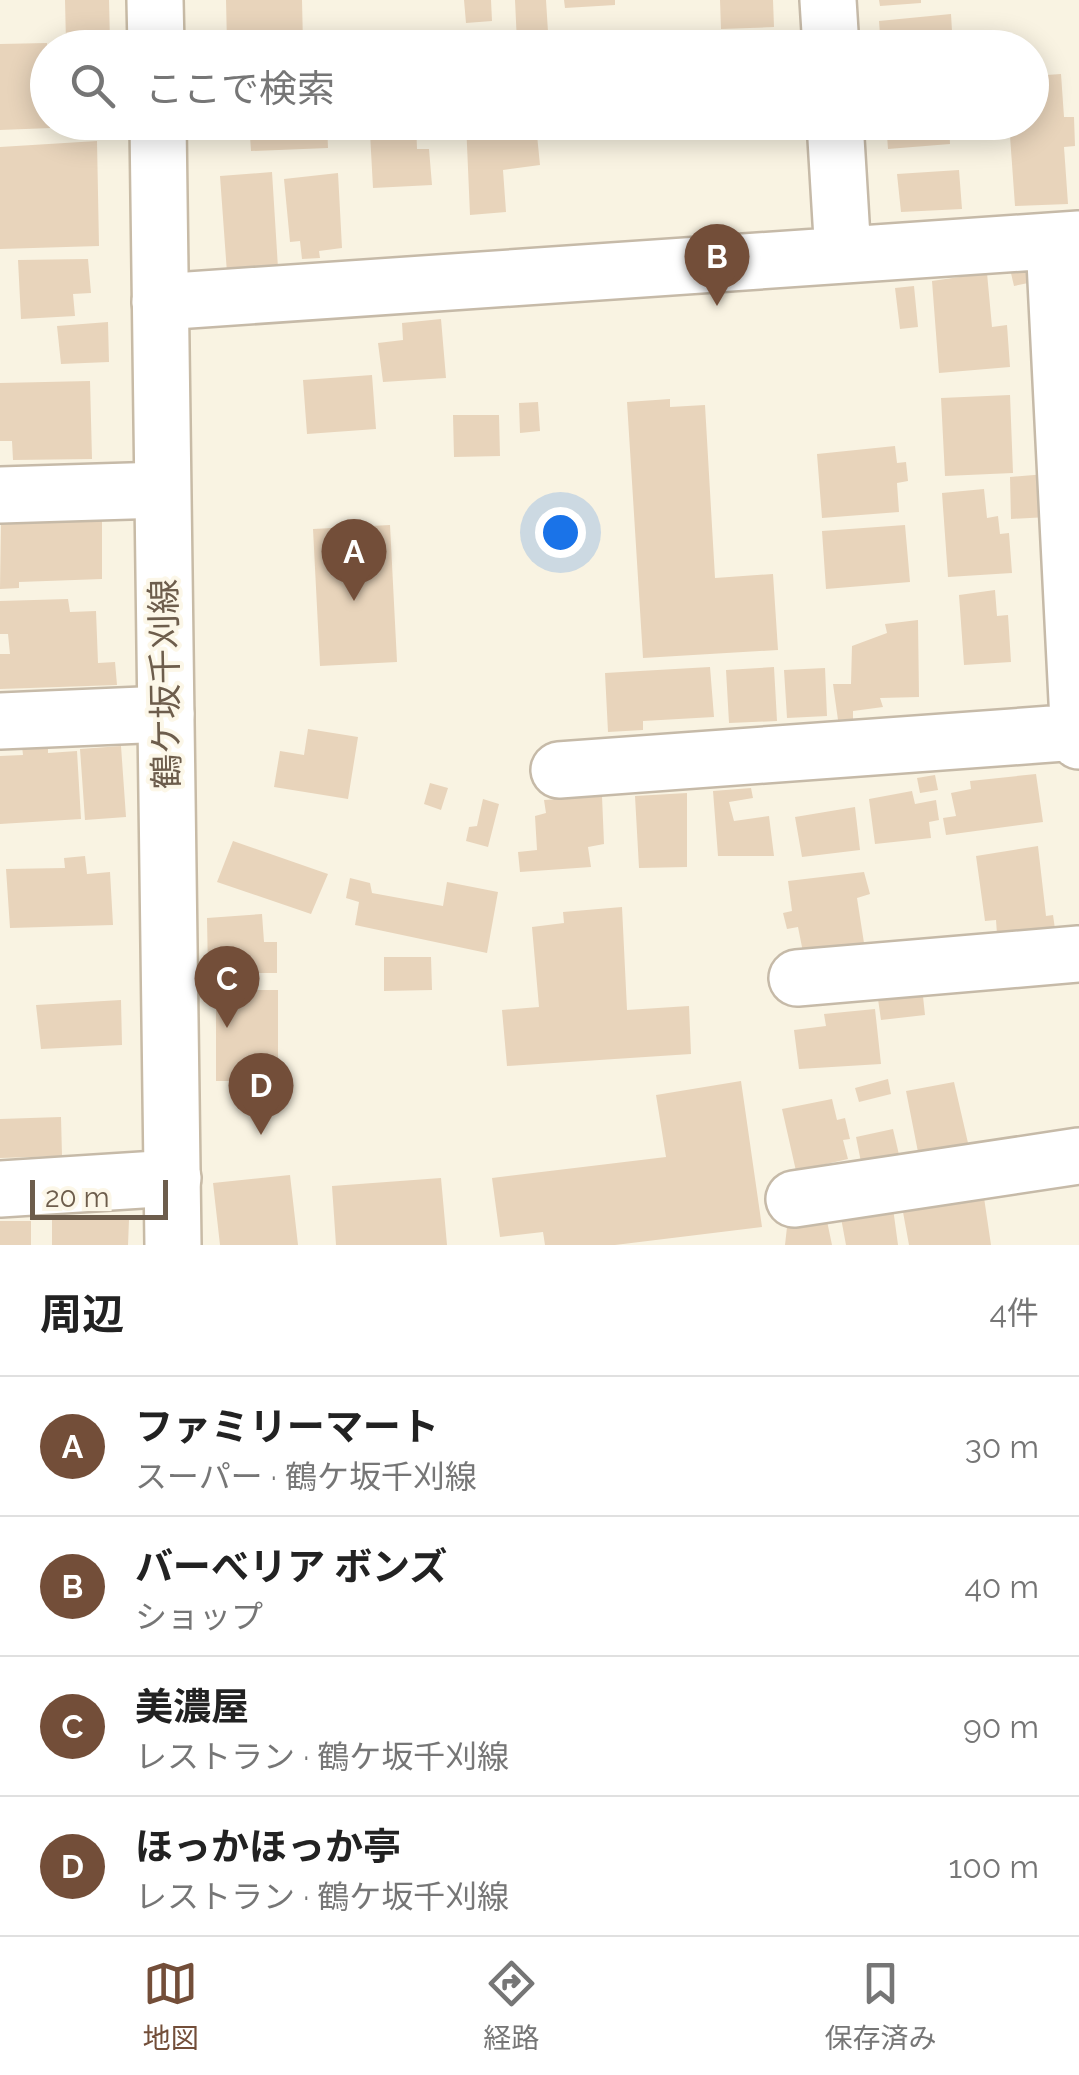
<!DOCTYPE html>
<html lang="ja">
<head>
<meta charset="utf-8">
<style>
	:root { --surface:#fff; --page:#f6f6f6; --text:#222; --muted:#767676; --line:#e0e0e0; --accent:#734e39 }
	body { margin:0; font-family:Raleway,"Noto Sans JP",sans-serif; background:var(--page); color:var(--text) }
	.scale { position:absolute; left:30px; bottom:25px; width:138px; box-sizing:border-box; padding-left:10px; border:5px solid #6d5d4c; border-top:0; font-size:28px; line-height:35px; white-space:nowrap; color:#6d5d4c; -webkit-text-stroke:8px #fcf7e8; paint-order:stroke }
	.you { position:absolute; left:560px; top:532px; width:35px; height:35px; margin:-25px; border:8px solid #fff; border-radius:50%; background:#1a73e8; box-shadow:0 0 0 15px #1a73e833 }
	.badge { display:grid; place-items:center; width:65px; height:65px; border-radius:50%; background:var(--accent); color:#fff; font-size:32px; font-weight:700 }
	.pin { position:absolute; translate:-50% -82px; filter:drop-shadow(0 2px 5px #0008) }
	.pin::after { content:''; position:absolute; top:52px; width:35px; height:30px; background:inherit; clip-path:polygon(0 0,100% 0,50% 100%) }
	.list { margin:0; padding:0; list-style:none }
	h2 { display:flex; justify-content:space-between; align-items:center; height:130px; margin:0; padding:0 40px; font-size:42px }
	h2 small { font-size:32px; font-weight:400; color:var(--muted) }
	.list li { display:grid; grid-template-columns:65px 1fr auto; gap:30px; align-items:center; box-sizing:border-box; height:140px; padding:0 40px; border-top:2px solid var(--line) }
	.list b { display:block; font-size:38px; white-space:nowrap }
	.list p { margin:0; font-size:32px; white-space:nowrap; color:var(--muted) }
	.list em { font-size:32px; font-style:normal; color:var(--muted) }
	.icon { flex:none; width:55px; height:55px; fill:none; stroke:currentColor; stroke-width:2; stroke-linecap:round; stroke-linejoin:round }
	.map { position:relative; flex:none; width:1079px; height:1245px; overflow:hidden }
	.search { position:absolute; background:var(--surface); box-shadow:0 5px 25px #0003; left:30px; right:30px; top:30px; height:110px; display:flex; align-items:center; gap:25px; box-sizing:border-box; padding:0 35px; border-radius:55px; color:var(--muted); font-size:38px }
	.sheet { height:690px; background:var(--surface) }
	nav { display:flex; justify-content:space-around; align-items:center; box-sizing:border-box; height:140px; border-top:2px solid var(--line); background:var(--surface); font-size:28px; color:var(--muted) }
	nav a { display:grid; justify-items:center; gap:5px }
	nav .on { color:var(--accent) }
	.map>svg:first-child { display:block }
	.building { fill:#e8d4bb }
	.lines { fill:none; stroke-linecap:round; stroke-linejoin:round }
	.street-casing { stroke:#c6baa8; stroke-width:60 }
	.secondary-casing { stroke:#c8bba6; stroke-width:60 }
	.street { stroke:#fff; stroke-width:55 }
	.secondary { stroke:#fff; stroke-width:55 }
	.labels { text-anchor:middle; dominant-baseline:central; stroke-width:8; stroke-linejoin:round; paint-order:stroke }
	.street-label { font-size:35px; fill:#6d5d4c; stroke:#fcf7e8 }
</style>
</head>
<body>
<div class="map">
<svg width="1079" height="1245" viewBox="0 0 1079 1245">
	<rect width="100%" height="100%" fill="#f9f3e2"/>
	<path class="building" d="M65 0H109L110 42 66 43Z
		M226 0H302L303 44H227Z
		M464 0H491L492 21 466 23Z
		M515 0H546L549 48 517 43Z
		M564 0H615V5L565 8Z
		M720 0H773L774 27 721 29Z
		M879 0H921V3L880 6Z
		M951 14 953 48H881L879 21Z
		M47 43 48 122 51 128 0 130V44Z
		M1061 74 1064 117H1074L1075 146 1064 147 1068 204 1015 206 1009 122H1032V76Z
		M249 122H327L328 148 251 151Z
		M357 122H416L417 149H429L432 185 373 188 370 133H358Z
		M466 122H547L548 133 537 135 540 165 503 170 506 212 470 215Z
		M722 122H748V132L722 134Z
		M886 122H949L950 144 888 149Z
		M97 141 99 246 0 249V147Z
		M959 170 962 209 901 212 897 174Z
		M272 172 278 268 227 273 220 176Z
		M338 173 342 248 319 251 320 258 302 259 300 241 290 242 284 179Z
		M88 259 91 293 73 294 75 316 21 319 18 260Z
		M1030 264 1033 282 1014 286 1010 269Z
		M987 273 992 327 1007 325 1010 367 939 373 932 281Z
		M914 286 918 327 900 329 895 288Z
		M441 319 446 378 383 382 378 343 403 340 402 323Z
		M108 322 109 362 61 364 57 326Z
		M372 375 376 429 307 434 303 380Z
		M90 381 92 459 13 460 12 441H0V383Z
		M1010 395 1013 473 945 476 941 398Z
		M670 399V407L705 405 715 578 773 574 778 650 643 658 627 402Z
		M538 402 540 431 520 433 519 403Z
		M453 415H499L500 456 454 457Z
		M895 446 897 463 906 462 908 481 897 483 899 512 822 518 817 454Z
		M1046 474 1048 517 1011 519 1010 477Z
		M984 489 987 518 998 516 1000 534 1009 533 1012 573 948 577 942 493Z
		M102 512V579L19 582V588L0 589 1 522Z
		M390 525 397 662 320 666 313 529Z
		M905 525 910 582 826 589 822 531Z
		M995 590 997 616 1008 615 1011 662 964 665 959 595Z
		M68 599 70 612 96 611 98 663 115 662 117 685 0 689V654H10L8 634H0V601Z
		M918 620 919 697 880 698 883 707 853 711V719L838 720 833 684H851L852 646 887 633 885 624Z
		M710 667 714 717 643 721V730L608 732 605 673Z
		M774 667 777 721 729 723 726 670Z
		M825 668 827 716 787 718 784 670Z
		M308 729 358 737 348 799 274 787 280 751 304 755Z
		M48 745V753L77 751 81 819 0 824V756L23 755 22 746Z
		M121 746 126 817 85 820 80 749Z
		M1036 774 1043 822 946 835 943 818 956 816 951 793 971 789 970 781Z
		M935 775 938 790 920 793 917 778Z
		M430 783 448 788 441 810 424 804Z
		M751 788 753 798 729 802 734 821 769 816 774 856H718L713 791Z
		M912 791 915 804 936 800 939 820 929 822 931 838 875 844 869 799Z
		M687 793V867L639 868 635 796Z
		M602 796 604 844 588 847 591 867 520 872 518 852 537 850 535 816 546 813 544 800Z
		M483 799 499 804 488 847 466 841 469 827 477 826Z
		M855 807 860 850 802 857 795 817Z
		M233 841 328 874 311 914 217 882Z
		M1038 846 1046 916 1053 915 1055 929 997 934 996 920 985 921 976 856Z
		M85 856 87 874 110 872 113 925 10 928 6 869 65 868 64 858Z
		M864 872 870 894 857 898 864 943 803 952 798 927 787 929 783 913 792 911 788 881Z
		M350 878 370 883 372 893 443 906 447 882 498 892 487 953 355 925 359 902 346 898Z
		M622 907 627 1010 689 1006 691 1054 507 1066 502 1010 539 1007 532 927 564 923 563 912Z
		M262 914 264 942H277V973H208L207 918Z
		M384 957H431L432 990 384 991Z
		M922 987 925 1015 881 1020 877 992Z
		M216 990H278V1081H216Z
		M121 1000 122 1045 41 1049 36 1005Z
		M875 1009 881 1064 799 1069 794 1030 826 1026 824 1014Z
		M888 1079 891 1094 859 1102 855 1088Z
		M741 1081 762 1227 615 1245H545L543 1232 500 1237 492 1178 666 1157 656 1095Z
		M954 1082 968 1143 918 1152 906 1091Z
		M832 1099 837 1120 845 1118 850 1139 843 1140 848 1159 796 1171 782 1109Z
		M61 1117 62 1156 0 1158V1119Z
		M893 1129 900 1159 862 1167 856 1137Z
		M290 1175 298 1245H220L213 1183Z
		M441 1178 447 1245H336L332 1186Z
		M982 1184 991 1245H909L901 1201Z
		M893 1208 898 1245H846L841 1218Z
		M52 1219 129 1220 128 1245H52Z
		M0 1221H31V1245H0Z
		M827 1221 832 1245H785L787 1227Z"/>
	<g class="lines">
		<g class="street-casing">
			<path id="street" d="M828 0 831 48
				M835 122 843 255
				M1054 241 1079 741
				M160 302 1079 239
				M0 495 162 490
				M0 721 166 714
				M559 770 1079 732
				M797 978 1079 954
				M0 1189 173 1178
				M794 1199 1079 1156"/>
		</g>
		<g class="secondary-casing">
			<path id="secondary" d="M155 0 156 48
				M158 122 173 1245"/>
		</g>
		<use href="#street" class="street"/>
		<use href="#secondary" class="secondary"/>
	</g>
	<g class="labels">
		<g class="street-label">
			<text transform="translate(165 684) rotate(-91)">鶴ケ坂千刈線</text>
		</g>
	</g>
</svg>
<div class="scale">20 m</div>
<div class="you"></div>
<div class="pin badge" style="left:354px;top:601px">A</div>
<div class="pin badge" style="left:717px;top:306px">B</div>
<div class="pin badge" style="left:227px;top:1028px">C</div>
<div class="pin badge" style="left:261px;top:1135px">D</div>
<div class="search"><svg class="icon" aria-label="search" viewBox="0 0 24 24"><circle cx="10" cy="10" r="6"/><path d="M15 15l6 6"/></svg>ここで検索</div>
</div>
<section class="sheet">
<h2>周辺<small>4件</small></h2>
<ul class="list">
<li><span class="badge">A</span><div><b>ファミリーマート</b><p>スーパー · 鶴ケ坂千刈線</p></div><em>30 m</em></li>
<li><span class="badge">B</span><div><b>バーべリア ボンズ</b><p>ショップ</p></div><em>40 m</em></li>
<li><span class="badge">C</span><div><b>美濃屋</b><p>レストラン · 鶴ケ坂千刈線</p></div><em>90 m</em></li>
<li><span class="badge">D</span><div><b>ほっかほっか亭</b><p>レストラン · 鶴ケ坂千刈線</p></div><em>100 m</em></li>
</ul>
</section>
<nav>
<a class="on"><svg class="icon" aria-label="map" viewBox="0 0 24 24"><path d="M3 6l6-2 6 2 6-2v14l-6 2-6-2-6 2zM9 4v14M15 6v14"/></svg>地図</a>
<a><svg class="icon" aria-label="directions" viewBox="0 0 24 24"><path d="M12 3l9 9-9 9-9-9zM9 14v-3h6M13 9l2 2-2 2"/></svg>経路</a>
<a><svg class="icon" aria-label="saved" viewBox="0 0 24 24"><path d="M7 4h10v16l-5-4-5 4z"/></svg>保存済み</a>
</nav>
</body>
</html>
